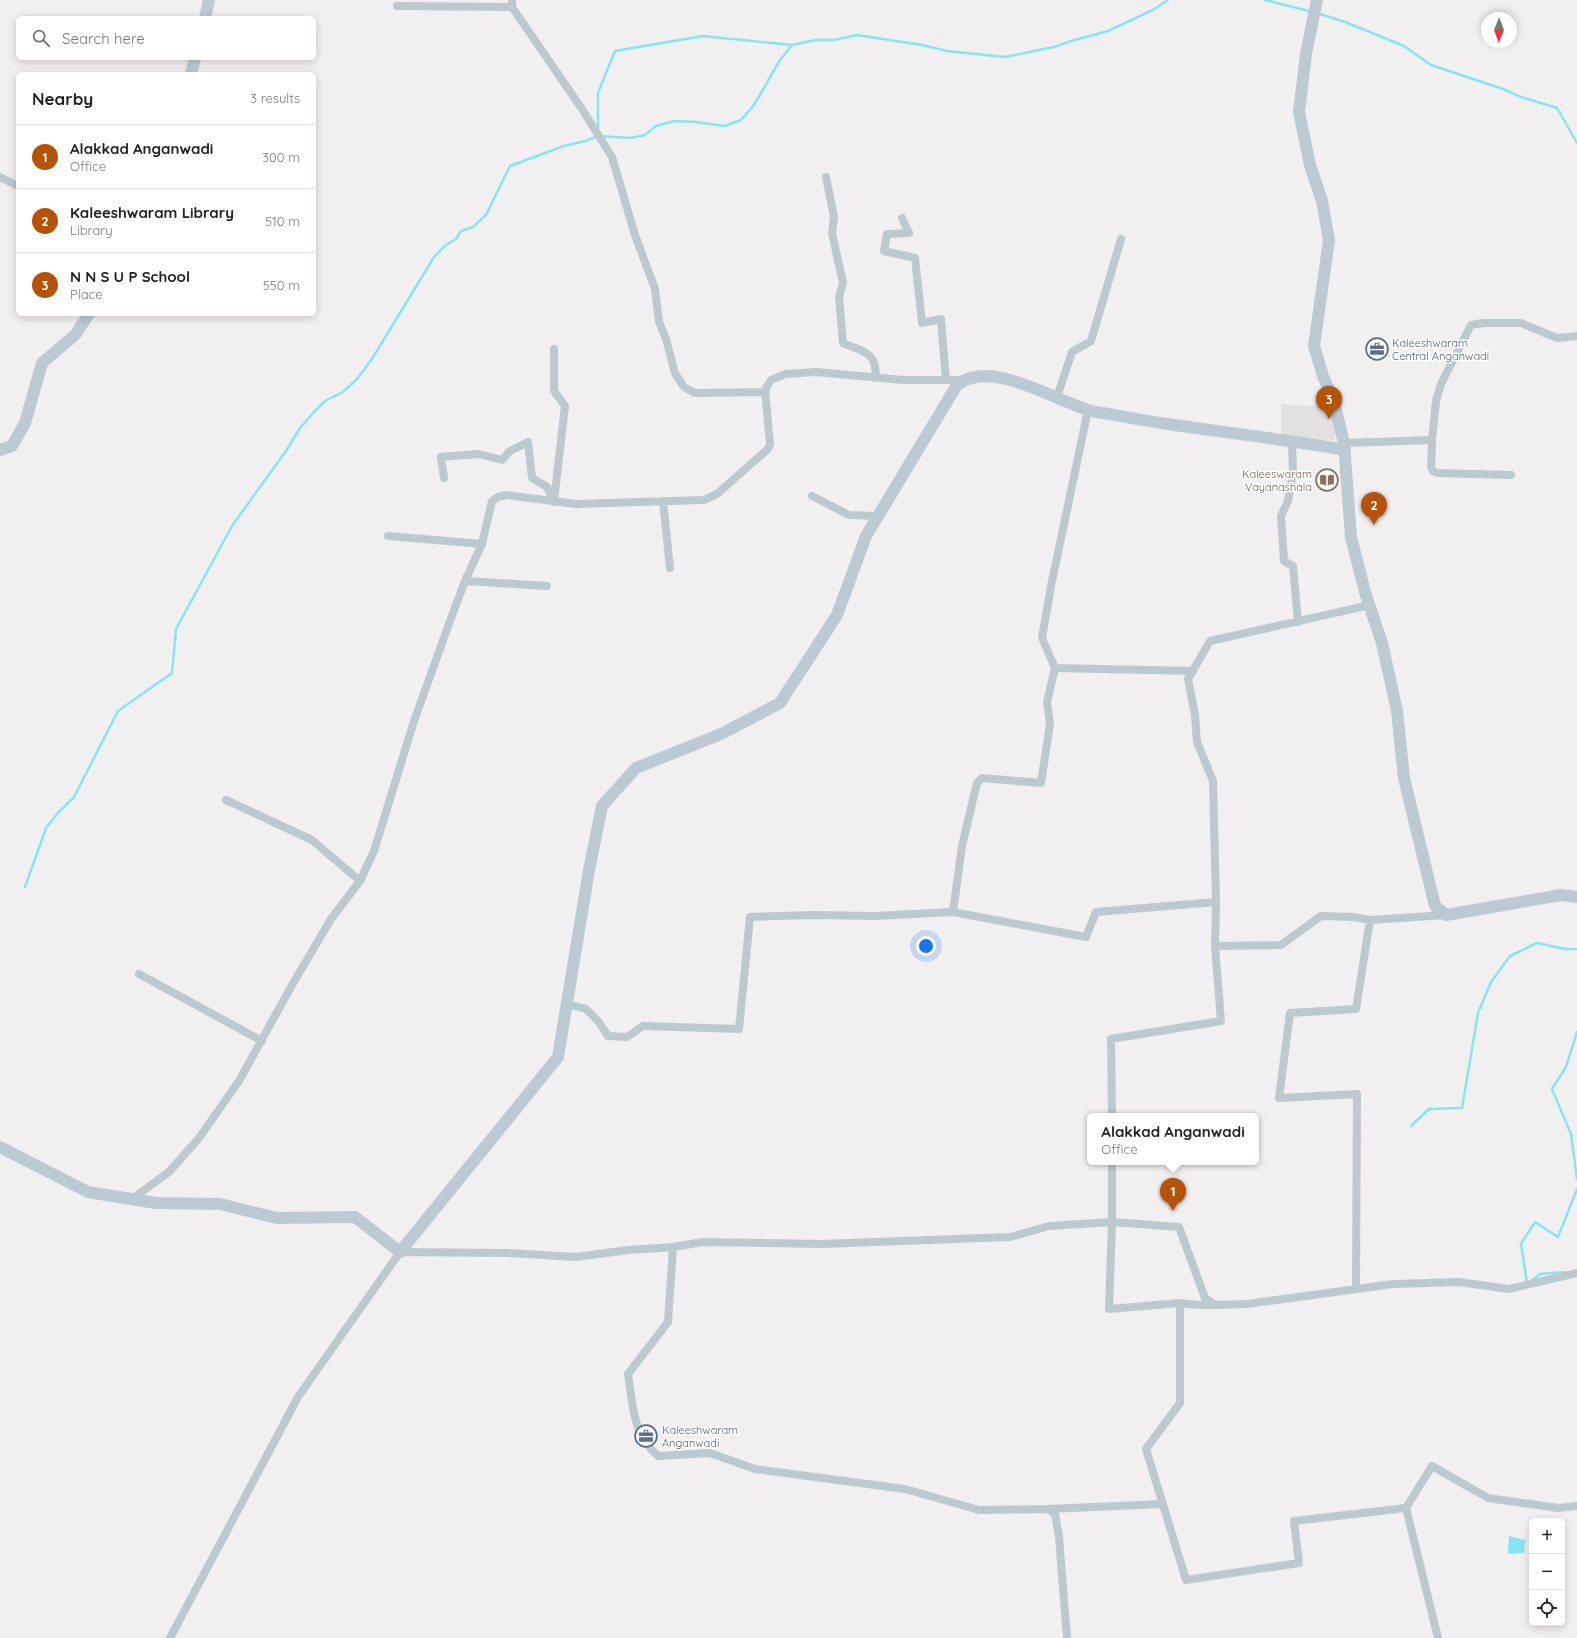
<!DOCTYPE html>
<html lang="en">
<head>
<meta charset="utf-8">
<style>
	:root { --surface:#fff; --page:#f6f6f6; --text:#222; --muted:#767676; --line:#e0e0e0; --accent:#b45309 }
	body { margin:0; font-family:Quicksand,sans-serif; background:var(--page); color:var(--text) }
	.controls { position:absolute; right:12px; bottom:12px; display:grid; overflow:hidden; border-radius:6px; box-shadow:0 2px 10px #0003 }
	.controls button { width:36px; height:36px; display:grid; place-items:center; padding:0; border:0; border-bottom:1px solid var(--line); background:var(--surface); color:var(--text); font:20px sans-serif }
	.compass { position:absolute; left:1481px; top:12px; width:36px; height:36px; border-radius:50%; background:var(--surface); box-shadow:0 2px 10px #0003; rotate:181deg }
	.you { position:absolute; left:926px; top:946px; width:14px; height:14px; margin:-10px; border:3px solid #fff; border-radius:50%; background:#1a73e8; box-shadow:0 0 0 6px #1a73e833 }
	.badge { display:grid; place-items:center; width:26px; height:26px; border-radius:50%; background:var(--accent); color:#fff; font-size:13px; font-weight:700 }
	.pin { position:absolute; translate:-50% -33px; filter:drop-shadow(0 1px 2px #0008) }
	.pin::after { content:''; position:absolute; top:21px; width:14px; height:12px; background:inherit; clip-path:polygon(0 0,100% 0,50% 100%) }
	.popup { position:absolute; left:1087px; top:1113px; width:172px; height:52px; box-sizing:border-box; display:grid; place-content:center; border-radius:6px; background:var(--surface); filter:drop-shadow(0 1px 3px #0005); font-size:13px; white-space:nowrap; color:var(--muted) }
	.popup b { font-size:15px; color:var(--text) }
	.popup::after { content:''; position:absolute; left:50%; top:100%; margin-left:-8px; border:8px solid transparent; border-top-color:var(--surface) }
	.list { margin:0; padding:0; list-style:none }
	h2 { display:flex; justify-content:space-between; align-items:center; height:52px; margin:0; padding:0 16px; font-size:17px }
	h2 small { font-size:13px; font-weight:400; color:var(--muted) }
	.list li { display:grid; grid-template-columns:26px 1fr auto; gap:12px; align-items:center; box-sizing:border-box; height:64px; padding:0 16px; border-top:1px solid var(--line) }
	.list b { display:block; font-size:15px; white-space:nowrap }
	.list p { margin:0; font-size:13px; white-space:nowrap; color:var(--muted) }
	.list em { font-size:13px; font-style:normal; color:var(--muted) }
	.icon { flex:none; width:22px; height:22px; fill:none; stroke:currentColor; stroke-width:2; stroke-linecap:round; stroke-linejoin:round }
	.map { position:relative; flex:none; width:1577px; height:1638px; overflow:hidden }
	.search { position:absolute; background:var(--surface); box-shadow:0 2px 10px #0003; left:16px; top:16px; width:300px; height:44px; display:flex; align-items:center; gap:10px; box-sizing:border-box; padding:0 14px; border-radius:6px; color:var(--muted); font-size:15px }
	.panel { position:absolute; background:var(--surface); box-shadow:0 2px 10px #0003; left:16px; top:72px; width:300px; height:244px; border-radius:6px }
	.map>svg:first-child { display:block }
	.education { fill:#e3e0e2 }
	.water { fill:#87e5f1 }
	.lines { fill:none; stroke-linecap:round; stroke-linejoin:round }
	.stream { stroke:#87e5f1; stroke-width:2.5 }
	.street { stroke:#bcc9cf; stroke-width:8 }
	.secondary { stroke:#bccad4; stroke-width:12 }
	.labels { text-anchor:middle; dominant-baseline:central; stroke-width:3; stroke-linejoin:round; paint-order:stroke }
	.service-label { font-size:11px; fill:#4e5e75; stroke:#fff; text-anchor:start }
	.education-label { font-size:11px; fill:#785e54; stroke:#fff; text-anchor:end }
</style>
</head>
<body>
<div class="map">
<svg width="1577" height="1638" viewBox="0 0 1577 1638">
	<rect width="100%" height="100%" fill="#f2eff0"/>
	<path class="education" d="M1281 404 1335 407V440H1282Z"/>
	<path class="water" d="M1509 1536 1525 1540 1524 1553 1508 1554Z"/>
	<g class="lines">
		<path class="stream" d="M1265 0 1309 11
			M1320 14 1345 22 1404 46 1431 65 1503 89 1521 97 1557 108 1577 143
			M598 129V93L615 51 703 36 792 45
			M25 887 46 828 57 814 74 797 118 711 172 673 176 629 232 526 286 451 300 428 314 412 325 401 343 392 357 379 372 359 434 257 446 245 456 239 461 231 473 227 486 215 510 166 564 146 585 141 598 136 631 138 645 135 656 126 674 121 696 122 725 126 741 120 754 105 780 60 792 45 816 40H834L857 35 922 45 947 51 1005 57 1054 47 1071 41 1108 31 1153 10 1168 0
			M1577 1032 1566 1067 1552 1089 1571 1134 1577 1179
			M1411 1126 1429 1109 1462 1108 1478 1013 1491 982 1510 956 1537 943 1565 949H1577
			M1533 1280 1540 1274 1564 1272
			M1527 1283 1521 1244 1535 1222 1558 1237 1577 1189"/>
		<path class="street" d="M512 0V7L582 109 612 157 635 235 655 289 659 322 666 339 675 373 684 387 695 393 766 392
			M397 6 512 7
			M0 177 18 186
			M826 177 834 217 832 233 843 283 839 297 843 343C864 352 876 351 876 378
			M902 218 909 233 887 234 884 251 915 258 922 323 941 319 946 380
			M554 349V391L565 406 554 501
			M1057 397 1072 352 1091 341 1121 239
			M1432 440 1436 401 1441 384 1471 325 1483 323H1521L1557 338 1577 336
			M1292 442 1293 473 1288 501 1281 516 1284 561 1293 566 1298 622
			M1344 443 1432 440 1431 467 1433 471 1437 473 1511 475
			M444 478 441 457 479 454 502 460 510 451 528 442 532 478 547 487 554 502
			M812 496 849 515 879 516
			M663 501 670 568
			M388 536 482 544
			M465 581 547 586
			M1370 605 1210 641 1188 679 1195 715 1197 742 1213 781 1216 902 1215 946 1281 945 1321 916 1353 917 1370 920 1446 915
			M1055 668 1193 671
			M226 800 312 840 360 881
			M953 912 1086 937 1096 912 1216 902
			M139 974 262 1041
			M567 1004 586 1009 598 1021 608 1036 627 1037 643 1026 739 1029 750 917 812 915 875 916 953 912 962 846 977 783 982 778 1041 783 1050 724 1047 702 1055 668 1042 638 1051 586 1088 410
			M1112 1116 1111 1039 1221 1021 1215 946
			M1112 1162V1222L1109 1309 1180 1303V1403L1146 1449 1186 1580 1299 1563 1294 1521 1406 1508
			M132 1199 169 1172 199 1138 239 1081 292 985 331 919 360 881 374 851 414 721 450 621 465 581 482 544 492 501 498 497 506 495 576 504 704 500 717 494 768 449 770 444 765 390 771 380 785 374 816 372 903 380H962
			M673 1247 668 1322 628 1374C633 1406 632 1433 658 1456L710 1453 755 1469 905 1489 979 1510 1048 1509 1055 1514 1059 1537 1067 1638
			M1356 1289 1357 1094 1279 1098 1290 1013 1356 1009 1370 920
			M1180 1303 1199 1305H1216
			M1048 1509 1163 1504
			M170 1638 298 1397 400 1252 509 1253 576 1257 628 1250 673 1247 703 1242 821 1244 1010 1237 1049 1226 1112 1222 1179 1227 1205 1298 1216 1305 1247 1304 1393 1284 1459 1282 1509 1289 1577 1273
			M1438 1638 1406 1508 1432 1466 1488 1498 1558 1508 1577 1506"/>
		<path class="secondary" d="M1317 0 1306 54 1299 112 1310 165 1322 201 1329 240 1314 346 1323 376 1334 402 1344 443 1351 537 1365 592 1382 643 1397 711 1404 778 1435 906 1446 915 1561 895 1577 897
			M205 18 209 0
			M191 74 195 58
			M0 450 12 446 25 423 42 363 75 335 89 314
			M0 1147 88 1192 156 1203 220 1204 277 1218 355 1217 400 1252 558 1057 589 870 602 806 636 768 721 734 780 703 837 615 866 536 957 385C990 358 1054 400 1088 410 1096 413 1106 413 1115 415 1135 419 1154 422 1174 425 1231 433 1288 440 1345 450"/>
	</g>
	<defs>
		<g id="office-ring" transform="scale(1.15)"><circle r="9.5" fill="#fff" stroke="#5c6f8a" stroke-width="1.5"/><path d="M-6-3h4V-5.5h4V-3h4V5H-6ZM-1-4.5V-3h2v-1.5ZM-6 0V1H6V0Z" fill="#5c6f8a"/></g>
		<g id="library-ring" transform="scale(1.15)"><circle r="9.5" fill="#fff" stroke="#8d6e63" stroke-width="1.5"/><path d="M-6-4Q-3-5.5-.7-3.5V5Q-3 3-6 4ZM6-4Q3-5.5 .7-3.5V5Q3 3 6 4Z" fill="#8d6e63"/></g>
	</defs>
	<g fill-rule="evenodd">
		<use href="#office-ring" x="1377" y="349"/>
		<use href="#library-ring" x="1327" y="480"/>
		<use href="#office-ring" x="646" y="1436"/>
	</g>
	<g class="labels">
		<g class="service-label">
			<text x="1392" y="343">Kaleeshwaram<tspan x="1392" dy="13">Central Anganwadi</tspan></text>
			<text x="662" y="1430">Kaleeshwaram<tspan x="662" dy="13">Anganwadi</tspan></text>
		</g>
		<g class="education-label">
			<text x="1312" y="474">Kaleeswaram<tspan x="1312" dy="13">Vayanashala</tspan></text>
		</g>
	</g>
</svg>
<div class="controls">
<button>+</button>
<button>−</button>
<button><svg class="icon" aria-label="locate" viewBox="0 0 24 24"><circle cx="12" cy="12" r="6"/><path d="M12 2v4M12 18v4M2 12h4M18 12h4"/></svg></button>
</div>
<svg class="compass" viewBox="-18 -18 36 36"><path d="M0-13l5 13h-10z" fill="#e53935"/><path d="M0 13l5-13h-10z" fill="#767676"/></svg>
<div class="you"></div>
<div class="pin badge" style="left:1173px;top:1211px">1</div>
<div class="popup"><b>Alakkad Anganwadi</b>Office</div>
<div class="pin badge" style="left:1374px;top:525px">2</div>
<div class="pin badge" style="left:1329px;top:419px">3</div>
<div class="search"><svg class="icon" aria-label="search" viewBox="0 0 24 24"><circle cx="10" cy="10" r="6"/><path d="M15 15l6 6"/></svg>Search here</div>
<section class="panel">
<h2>Nearby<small>3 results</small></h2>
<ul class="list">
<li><span class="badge">1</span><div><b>Alakkad Anganwadi</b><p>Office</p></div><em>300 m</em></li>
<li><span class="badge">2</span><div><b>Kaleeshwaram Library</b><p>Library</p></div><em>510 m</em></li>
<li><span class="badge">3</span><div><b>N N S U P School</b><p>Place</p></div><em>550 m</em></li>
</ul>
</section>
</div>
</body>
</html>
